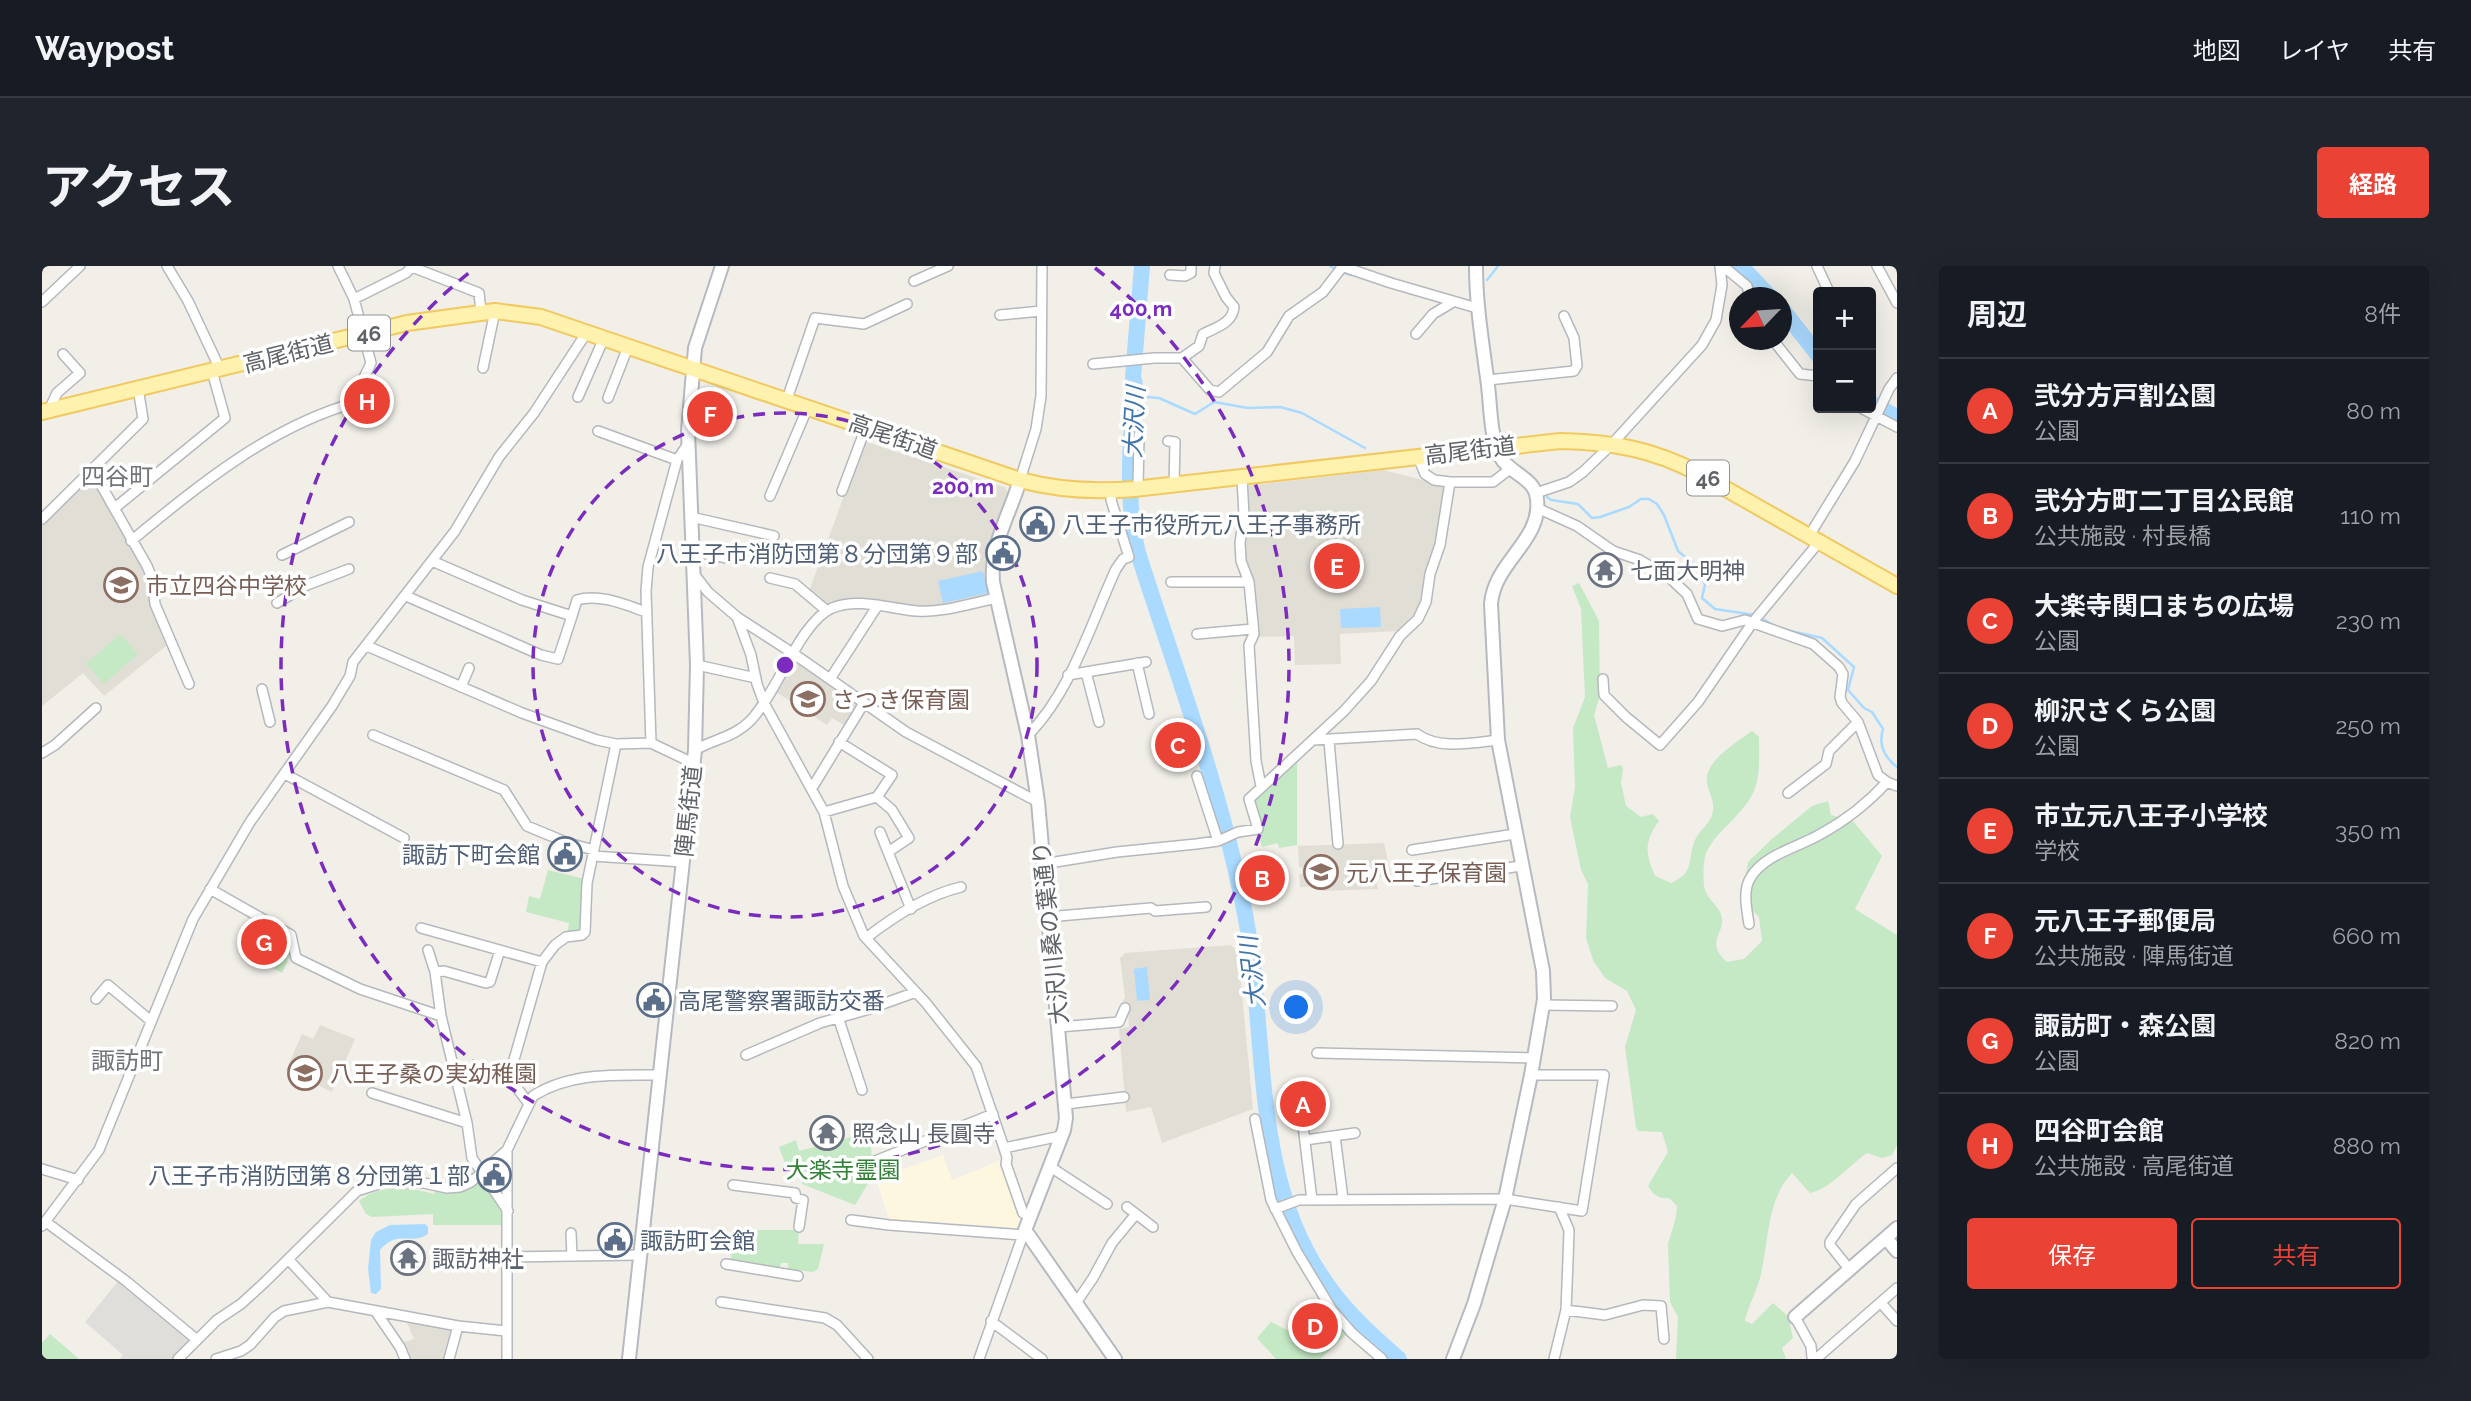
<!DOCTYPE html>
<html lang="ja">
<head>
<meta charset="utf-8">
<style>
	:root { --surface:#171b24; --page:#20242c; --text:#f1f3f6; --muted:#9ea1a6; --line:#363941; --accent:#ea4335 }
	body { margin:0; font-family:Raleway,"Noto Sans JP",sans-serif; background:var(--page); color:var(--text) }
	.controls { position:absolute; right:21px; top:21px; display:grid; overflow:hidden; border-radius:7px; box-shadow:0 7px 28px #0002 }
	.controls button { width:63px; height:63px; display:grid; place-items:center; padding:0; border:0; border-bottom:2px solid var(--line); background:var(--surface); color:var(--text); font:35px sans-serif }
	.compass { position:absolute; left:1687px; top:21px; width:63px; height:63px; border-radius:50%; background:var(--surface); box-shadow:0 7px 28px #0002; rotate:245deg }
	.you { position:absolute; left:1255px; top:742px; width:24px; height:24px; margin:-18px; border:5px solid #fff; border-radius:50%; background:#1a73e8; box-shadow:0 0 0 10px #1a73e833 }
	.badge { display:grid; place-items:center; width:46px; height:46px; border-radius:50%; background:var(--accent); color:#fff; font-size:23px; font-weight:700 }
	.pin { position:absolute; translate:-50% -50%; border:4px solid #fff; box-shadow:0 2px 7px #0006 }
	.list { margin:0; padding:0; list-style:none }
	h2 { display:flex; justify-content:space-between; align-items:center; height:91px; margin:0; padding:0 28px; font-size:30px }
	h2 small { font-size:23px; font-weight:400; color:var(--muted) }
	.list li { display:grid; grid-template-columns:46px 1fr auto; gap:21px; align-items:center; box-sizing:border-box; height:105px; padding:0 28px; border-top:2px solid var(--line) }
	.list b { display:block; font-size:26px; white-space:nowrap }
	.list p { margin:0; font-size:23px; white-space:nowrap; color:var(--muted) }
	.list em { font-size:23px; font-style:normal; color:var(--muted) }
	.actions { display:flex; gap:14px; padding:21px 28px }
	.actions a { flex:1; padding:16px 0; border:2px solid var(--accent); border-radius:7px; text-align:center; font-size:24px; color:var(--accent) }
	.actions .main { background:var(--accent); color:#fff }
	.map { position:relative; flex:none; width:1855px; height:1093px; overflow:hidden; border-radius:7px }
	header { display:flex; align-items:center; gap:42px; box-sizing:border-box; height:98px; padding:0 35px; background:var(--surface); border-bottom:2px solid var(--line) }
	header strong { font-size:33px }
	nav { display:flex; gap:38px; margin-inline-start:auto; font-size:24px }
	.intro { display:flex; align-items:center; justify-content:space-between; box-sizing:border-box; height:168px; padding:0 42px }
	h1 { margin:0; font-size:49px }
	.button { padding:18px 32px; border-radius:7px; background:var(--accent); color:#fff; font-size:24px; font-weight:700 }
	main { display:flex; gap:42px; padding:0 42px }
	aside { flex:1; background:var(--surface); border-radius:7px; box-shadow:0 7px 28px #0002 }
	.map>svg:first-child { display:block }
	.commercial { fill:#fef7e0 }
	.industrial { fill:#e0deda }
	.education { fill:#e1ded6 }
	.green { fill:#c5e8c5 }
	.water { fill:#aadaff }
	.lines { fill:none; stroke-linecap:round; stroke-linejoin:round }
	.stream { stroke:#aadaff; stroke-width:2.5 }
	.river { stroke:#aadaff; stroke-width:16 }
	.street-casing { stroke:#b5b8bc; stroke-width:12 }
	.secondary-casing { stroke:#b6babf; stroke-width:16 }
	.primary-casing { stroke:#f2c960; stroke-width:18 }
	.street { stroke:#fff; stroke-width:9 }
	.secondary { stroke:#fff; stroke-width:12 }
	.primary { stroke:#fff2af; stroke-width:14 }
	.ring { fill:none; stroke:#7b2cbf; stroke-width:3.5; stroke-dasharray:12 9 }
	.labels { text-anchor:middle; dominant-baseline:central; stroke-width:7; stroke-linejoin:round; paint-order:stroke }
	.shield { fill:#fff; stroke:#8f9295; stroke-width:2 }
	.shield-label { font-size:21px; font-weight:bold; fill:#5f6368 }
	.street-label { font-size:23px; fill:#5f6368; stroke:#fff }
	.service-label { font-size:23px; fill:#4e5e75; stroke:#fff; text-anchor:start }
	.worship-label { font-size:23px; fill:#5b616d; stroke:#fff; text-anchor:start }
	.education-label { font-size:23px; fill:#785e54; stroke:#fff; text-anchor:start }
	.park-label { font-size:23px; fill:#348238; stroke:#fff }
	.water-label { font-size:24px; font-style:italic; fill:#4174aa; stroke:#fff }
	.neighbourhood-label { font-size:24px; fill:#70757a; stroke:#fff }
	.centre { fill:#7b2cbf; stroke:#fff; stroke-width:3.5 }
	.ring-label { font-size:21px; text-anchor:middle; font-weight:bold; fill:#7b2cbf; stroke:#fff; stroke-width:7; stroke-linejoin:round; paint-order:stroke }
</style>
</head>
<body>
<header>
<strong>Waypost</strong>
<nav><a>地図</a><a>レイヤ</a><a>共有</a></nav>
</header>
<div class="intro"><h1>アクセス</h1><a class="button">経路</a></div>
<main>
<div class="map">
<svg width="1855" height="1093" viewBox="0 0 1855 1093">
	<rect width="100%" height="100%" fill="#f1efe8"/>
	<path class="commercial" d="M901 889 910 914 959 894 979 952 976 962 880 955 848 956 834 913Z"/>
	<path class="industrial" d="M77 1014 148 1072 131 1093H78L81 1089 43 1056Z"/>
	<path class="education" d="M822 175 962 221 966 226 947 285 950 326 945 330 878 343 783 341 766 328Z
		M1341 204 1401 219 1403 224 1394 278 1384 305 1376 344 1356 365 1298 368 1299 398 1253 399 1252 370 1215 371 1203 296 1204 220Z
		M46 212 52 213 97 295 103 310 107 337 124 380 62 430 41 407 0 440V259Z
		M755 394 814 434 815 441 802 459 790 452 785 459 734 426 733 423 750 395Z
		M1342 577 1349 609 1339 610 1334 614 1336 623 1280 625V620L1258 621 1257 608H1260V602L1257 601 1256 580Z
		M1189 679 1196 687 1211 843 1120 877 1109 841 1084 846 1077 763 1087 761 1086 744 1079 740 1083 731 1078 692 1083 687Z
		M278 759 313 773 290 826 244 804 260 768 271 773Z
		M363 1052 414 1062 405 1093H366L360 1077 372 1073Z"/>
	<path class="green" d="M1537 317 1557 355 1558 430 1552 449 1566 502 1579 499 1581 503 1579 517 1584 540 1599 551 1611 548 1617 555C1602 576 1603 586 1613 610L1629 617C1655 606 1644 592 1654 572 1660 561 1670 557 1671 544 1673 531 1661 520 1666 506 1673 489 1695 476 1710 465L1717 471C1717 489 1719 513 1710 529 1699 550 1677 563 1666 583 1661 590 1661 611 1662 620 1664 633 1678 640 1680 652 1682 668 1663 677 1685 696L1702 693 1720 675 1717 651 1708 642 1701 628 1706 596 1730 573 1770 540 1786 535 1789 549 1811 555 1840 590 1813 643 1855 669V879L1850 889 1840 892 1825 887C1806 900 1790 922 1768 927L1750 907C1724 934 1727 978 1718 1012 1714 1027 1706 1040 1703 1055L1710 1058 1731 1037 1746 1050 1751 1072 1740 1082 1744 1093H1634L1636 1051 1628 1036 1626 978 1634 951 1635 940 1627 932C1617 933 1611 929 1606 920L1626 886 1620 866 1596 865 1594 861 1583 781 1594 744 1585 725 1563 712 1551 694 1544 672 1546 618 1539 604 1528 551 1533 521 1531 462 1543 431 1539 343 1530 320Z
		M78 368 96 388 62 418 44 398Z
		M1139 465 1147 491 1132 493 1125 467Z
		M1255 489V579L1237 582 1236 577 1220 581 1207 533Z
		M506 604 543 613 540 665 525 669 527 657 484 646 487 630 498 633Z
		M212 650 243 669 248 690 240 707 195 683Z
		M828 866 831 909 813 939 760 918V902L746 905 737 881 754 874 757 885Z
		M440 913 463 945V959H391V948L330 951 324 948 317 935C337 918 368 921 392 928L393 925C411 929 425 925 440 913Z
		M718 964H757L756 978H782L776 1003 771 1006 746 1003V997H739L738 1002 689 995 691 966Z
		M1280 1035 1305 1068 1278 1093H1234L1215 1072 1229 1056 1245 1064 1271 1039Z
		M8 1068 37 1093H0V1077Z"/>
	<path class="water" d="M941 305 946 327 901 337 896 315Z
		M1338 341 1339 361 1299 362 1298 343Z
		M1105 701 1108 734 1095 735 1092 703Z
		M383 958 386 961V968C368 980 356 963 338 984L339 1023 334 1028 329 1027 326 1003 329 974 334 966 348 959Z"/>
	<g class="lines">
		<path class="stream" d="M1288 0 1295 4
			M1300 6 1309 9
			M1445 14 1456 0
			M1092 130 1117 132 1153 148 1172 136 1206 142 1238 141 1260 147 1323 182
			M1505 231 1509 234 1536 238 1550 252 1558 251 1587 241 1599 233H1607L1615 238 1622 249 1636 285 1653 299 1663 318 1660 332 1673 343 1713 349
			M1719 352 1737 362
			M1744 364 1780 372 1812 401 1806 424 1822 442 1830 446 1841 463C1836 479 1842 491 1855 501
			M1181 566 1184 564"/>
		<path class="river" d="M1100 0 1091 111C1097 128 1090 152 1089 171 1087 211 1087 248 1096 287 1133 403 1177 518 1201 638 1228 765 1205 910 1287 1021 1306 1048 1332 1071 1357 1093
			M1699 0 1729 32
			M1740 43 1776 89
			M1829 137 1855 151"/>
		<g class="street-casing">
			<path id="street" d="M125 0 146 35 178 103
				M1173 0 1172 7 1184 31 1192 41C1191 57 1173 62 1161 68L1157 80 1140 92 1168 124 1177 126 1225 86 1247 50 1281 26 1301 0
				M1299 0 1349 17 1435 42
				M1681 0 1705 20 1708 32
				M1775 0 1787 26
				M1835 0 1855 37
				M370 1 437 27 439 46
				M1128 9 1143 10 1149 7V0
				M872 15 906 0
				M312 33 364 7 371 0
				M0 36 38 0
				M958 49 999 45
				M1374 68 1391 48 1411 36
				M1731 74 1758 108 1776 110
				M1051 98 1112 92H1140
				M441 102 453 45
				M1446 114 1532 105 1535 100 1532 72 1522 50
				M536 131 562 72
				M566 132 586 81
				M745 133 773 52 822 58 865 38
				M1819 142 1855 161
				M7 144 15 127 38 107 21 88
				M556 165 635 194
				M1126 175 1133 176 1132 220
				M1376 191 1383 208 1392 214 1408 216H1451L1468 203
				M50 203 105 300 110 312 113 338 147 418
				M1200 212 1202 250 1198 277 1199 295 1207 316 1212 368 1207 379 1214 495 1219 520
				M978 214 994 163 999 130 1000 0
				M1096 223 1097 169
				M800 225 824 161
				M1494 227 1527 216 1541 206 1570 178 1660 79 1674 54 1680 19 1678 0
				M728 230 766 141
				M74 241 183 152 170 105
				M1495 242 1535 260 1571 285 1598 294 1629 313 1645 328 1656 353 1680 360 1703 354 1771 378 1797 401 1801 408 1798 431 1800 437 1816 456 1836 509 1845 516 1855 520
				M649 251 732 270
				M0 253 101 153 96 122
				M1767 270 1813 195 1847 123 1855 112
				M89 275C157 219 228 160 315 136L319 118 329 97 312 33 296 0
				M651 285 685 292
				M240 289 307 256
				M652 308 666 326 695 351 752 388 864 466 996 536
				M728 312 753 318 785 345
				M1129 316H1207
				M364 330 499 389 516 393 530 350 480 334 390 295
				M235 337 265 319 307 303
				M530 350 535 334C557 327 584 339 604 346
				M695 351 709 389 715 418 722 437 782 546 801 620 822 670 884 737 934 800 962 882 965 892 964 898 981 947 987 950
				M1155 368 1211 363
				M325 380 480 447 555 474 574 478 609 477 651 497
				M1095 397 1107 448
				M655 399 714 412
				M1044 406 1057 456
				M1026 409 1104 396
				M788 413 836 339
				M1561 413 1562 429 1584 451 1618 479 1656 436 1711 356 1777 276
				M419 421 427 402
				M220 423 228 456
				M331 469 462 524 485 560 526 577 552 584
				M986 469C1029 426 1049 357 1074 303L1081 293 1087 291 1069 234 1070 225
				M1271 474 1375 468C1397 484 1429 477 1456 474
				M1287 475 1296 578
				M609 477 604 325 606 301 635 194 646 178
				M653 484C672 473 693 471 709 454 735 427 758 356 790 342 817 331 848 343 875 345 901 347 930 337 955 332
				M0 487 13 479 54 442
				M243 508 362 572
				M1155 510 1176 575
				M770 522 822 437
				M1746 527 1784 498 1787 485 1816 456
				M835 531 850 544 867 572 846 586
				M782 546 835 531 850 509 797 476
				M838 566 869 643
				M1370 584 1473 568
				M551 590 641 596
				M1001 598 1075 586 1154 578 1176 575 1196 566 1216 563 1207 533 1302 445 1329 415 1358 370 1376 353 1384 336 1388 308 1398 279 1408 216
				M1375 615 1479 600
				M168 623 249 669 254 692 318 723 399 750
				M1005 651 1109 642 1113 645 1164 641
				M1707 658C1705 644 1700 624 1709 611 1722 589 1756 581 1777 569 1803 555 1825 538 1845 516
				M379 662 500 696
				M824 672C851 651 885 629 919 621
				M386 684 393 706 399 750 425 857 430 892 466 945
				M393 706 402 705 444 717 448 716 458 684
				M54 733 66 719 109 755
				M1501 739 1570 740
				M796 751 820 824
				M1017 761 1077 756 1083 742
				M1275 787 1491 792
				M704 789 778 757 824 744 874 726
				M330 827 425 857
				M487 838 467 811 500 696 513 679 524 671 540 669 543 666 545 617 574 478
				M1024 838 1082 831
				M1259 843 1270 934
				M1213 853 1229 934 1255 986 1290 1044 1310 1067 1340 1093
				M1293 870 1301 933
				M1263 874 1313 867
				M962 882 1019 870
				M1007 900 1065 938
				M0 903 36 914
				M833 904V895L951 848
				M691 919 753 927 754 932 761 934 757 961
				M1085 941 1111 961
				M1233 943 1257 934 1463 933 1540 945 1562 809H1489
				M809 954 847 959 981 969
				M4 956 84 1015 154 1073
				M0 960 57 884 151 653 208 556 290 440 308 410 311 396 413 265 457 191 492 147 545 66
				M529 967 530 990
				M465 991 597 989
				M246 993 286 1036 416 1060 464 1065
				M684 998 756 1010
				M1808 1004 1788 979V976L1814 938 1855 902
				M679 1036 783 1052 795 1059 826 1093
				M1034 1037 1051 1012 1070 977 1094 948
				M1839 1037 1855 1055
				M1524 1044 1563 1049 1601 1039 1619 1040 1622 1073
				M334 1046 358 1081 363 1093
				M1753 1051 1769 1080 1770 1091 1775 1092 1855 1022
				M949 1055 1000 1093
				M136 1093 175 1054 199 1038 223 1016 315 925 343 916 382 917 405 922 418 921 429 916 465 884 491 830C528 806 575 809 617 809
				M174 1093 199 1085 208 1079 233 1051 242 1045 286 1036
				M407 1093 416 1060
				M465 1093V884
				M937 1093 982 966
				M1512 1093 1524 1044 1526 994 1527 964 1517 941"/>
		</g>
		<g class="secondary-casing">
			<path id="secondary" d="M978 214C968 248 948 279 951 316L986 469 996 536 1024 852 1022 864 983 964 1073 1093
				M1844 972 1855 985
				M1753 1051 1855 962
				M587 1093 653 484 655 399 646 165 653 82 680 0
				M1411 1093 1432 1038 1463 933 1489 809 1502 733 1501 705 1456 474 1449 338C1452 296 1500 275 1495 233 1493 211 1467 208 1458 190 1447 166 1449 137 1445 112 1440 74 1434 38 1434 0"/>
		</g>
		<g class="primary-casing">
			<path id="primary" d="M0 146 365 57 453 45 499 51 978 214C1015 224 1054 226 1092 223L1518 175C1570 176 1610 183 1656 207L1855 320"/>
		</g>
		<use href="#street" class="street"/>
		<use href="#secondary" class="secondary"/>
		<use href="#primary" class="primary"/>
	</g>
	<g class="ring">
		<circle cx="743" cy="399" r="252"/>
		<path d="M1053 2A504 504 0 1 1 433 2"/>
	</g>
	<defs>
		<g id="civic-ring" transform="scale(1.75)"><circle r="9.5" fill="#fff" stroke="#5c6f8a" stroke-width="1.5"/><path d="M-.6-6.5H3V-4.5H.6V-3L4-1V1h2V6H-6V1h2V-1L-.6-3ZM-1.2 2.5V6h2.4V2.5Z" fill="#5c6f8a"/></g>
		<g id="temple-ring" transform="scale(1.75)"><circle r="9.5" fill="#fff" stroke="#6b7280" stroke-width="1.5"/><path d="M0-6L5-2H3V0L6.5 2.5H4V6H1.5V3h-3V6H-4V2.5H-6.5L-3 0V-2H-5Z" fill="#6b7280"/></g>
		<g id="school-ring" transform="scale(1.75)"><circle r="9.5" fill="#fff" stroke="#8d6e63" stroke-width="1.5"/><path d="M0-5L7-2L0 1L-7-2ZM-4 1L0 2.5L4 1V4Q0 6-4 4Z" fill="#8d6e63"/></g>
	</defs>
	<g fill-rule="evenodd">
		<use href="#civic-ring" x="995" y="258"/>
		<use href="#civic-ring" x="961" y="287"/>
		<use href="#temple-ring" x="1563" y="304"/>
		<use href="#school-ring" x="79" y="319"/>
		<use href="#school-ring" x="766" y="433"/>
		<use href="#civic-ring" x="523" y="588"/>
		<use href="#school-ring" x="1279" y="606"/>
		<use href="#civic-ring" x="612" y="734"/>
		<use href="#school-ring" x="263" y="807"/>
		<use href="#temple-ring" x="785" y="867"/>
		<use href="#civic-ring" x="452" y="909"/>
		<use href="#civic-ring" x="573" y="974"/>
		<use href="#temple-ring" x="366" y="992"/>
	</g>
	<g class="labels">
		<g class="shield">
			<rect x="306" y="49.5" width="42" height="35" rx="5"/>
			<rect x="1645" y="194.5" width="42" height="35" rx="5"/>
		</g>
		<g class="shield-label">
			<text x="327" y="67">46</text>
			<text x="1666" y="212">46</text>
		</g>
		<g class="street-label">
			<text transform="translate(246 87) rotate(-14)">高尾街道</text>
			<text transform="translate(851 170) rotate(19)">高尾街道</text>
			<text transform="translate(1428 184) rotate(-7)">高尾街道</text>
			<text transform="translate(646 545) rotate(-84)">陣馬街道</text>
			<text transform="translate(1008 667) rotate(-96)">大沢川桑の葉通り</text>
		</g>
		<g class="service-label">
			<text x="1020" y="258">八王子市役所元八王子事務所</text>
			<text x="936" y="287" text-anchor="end">八王子市消防団第８分団第９部</text>
			<text x="498" y="588" text-anchor="end">諏訪下町会館</text>
			<text x="636" y="734">高尾警察署諏訪交番</text>
			<text x="428" y="909" text-anchor="end">八王子市消防団第８分団第１部</text>
			<text x="598" y="974">諏訪町会館</text>
		</g>
		<g class="worship-label">
			<text x="1588" y="304">七面大明神</text>
			<text x="810" y="867">照念山 長圓寺</text>
			<text x="390" y="992">諏訪神社</text>
		</g>
		<g class="education-label">
			<text x="104" y="319">市立四谷中学校</text>
			<text x="790" y="433">さつき保育園</text>
			<text x="1304" y="606">元八王子保育園</text>
			<text x="288" y="807">八王子桑の実幼稚園</text>
		</g>
		<g class="park-label">
			<text x="801" y="903">大楽寺霊園</text>
		</g>
		<g class="water-label">
			<text transform="translate(1092 156) rotate(-87)">大沢川</text>
			<text transform="translate(1210 706) rotate(-97)">大沢川</text>
		</g>
		<g class="neighbourhood-label">
			<text x="75" y="210">四谷町</text>
			<text x="85" y="794">諏訪町</text>
		</g>
	</g>
	<circle cx="743" cy="399" r="10" class="centre"/>
	<g class="ring-label">
		<text x="1099" y="50">400 m</text>
		<text x="921" y="228">200 m</text>
	</g>
</svg>
<div class="controls">
<button>+</button>
<button>−</button>
</div>
<svg class="compass" viewBox="-18 -18 36 36"><path d="M0-13l5 13h-10z" fill="#e53935"/><path d="M0 13l5-13h-10z" fill="#9ea1a6"/></svg>
<div class="you"></div>
<div class="pin badge" style="left:1261px;top:838px">A</div>
<div class="pin badge" style="left:1220px;top:612px">B</div>
<div class="pin badge" style="left:1136px;top:479px">C</div>
<div class="pin badge" style="left:1273px;top:1060px">D</div>
<div class="pin badge" style="left:1295px;top:300px">E</div>
<div class="pin badge" style="left:668px;top:148px">F</div>
<div class="pin badge" style="left:222px;top:676px">G</div>
<div class="pin badge" style="left:325px;top:135px">H</div>
</div>
<aside>
<h2>周辺<small>8件</small></h2>
<ul class="list">
<li><span class="badge">A</span><div><b>弐分方戸割公園</b><p>公園</p></div><em>80 m</em></li>
<li><span class="badge">B</span><div><b>弐分方町二丁目公民館</b><p>公共施設 · 村長橋</p></div><em>110 m</em></li>
<li><span class="badge">C</span><div><b>大楽寺関口まちの広場</b><p>公園</p></div><em>230 m</em></li>
<li><span class="badge">D</span><div><b>柳沢さくら公園</b><p>公園</p></div><em>250 m</em></li>
<li><span class="badge">E</span><div><b>市立元八王子小学校</b><p>学校</p></div><em>350 m</em></li>
<li><span class="badge">F</span><div><b>元八王子郵便局</b><p>公共施設 · 陣馬街道</p></div><em>660 m</em></li>
<li><span class="badge">G</span><div><b>諏訪町・森公園</b><p>公園</p></div><em>820 m</em></li>
<li><span class="badge">H</span><div><b>四谷町会館</b><p>公共施設 · 高尾街道</p></div><em>880 m</em></li>
</ul>
<div class="actions"><a class="main">保存</a><a>共有</a></div>
</aside>
</main>
</body>
</html>
